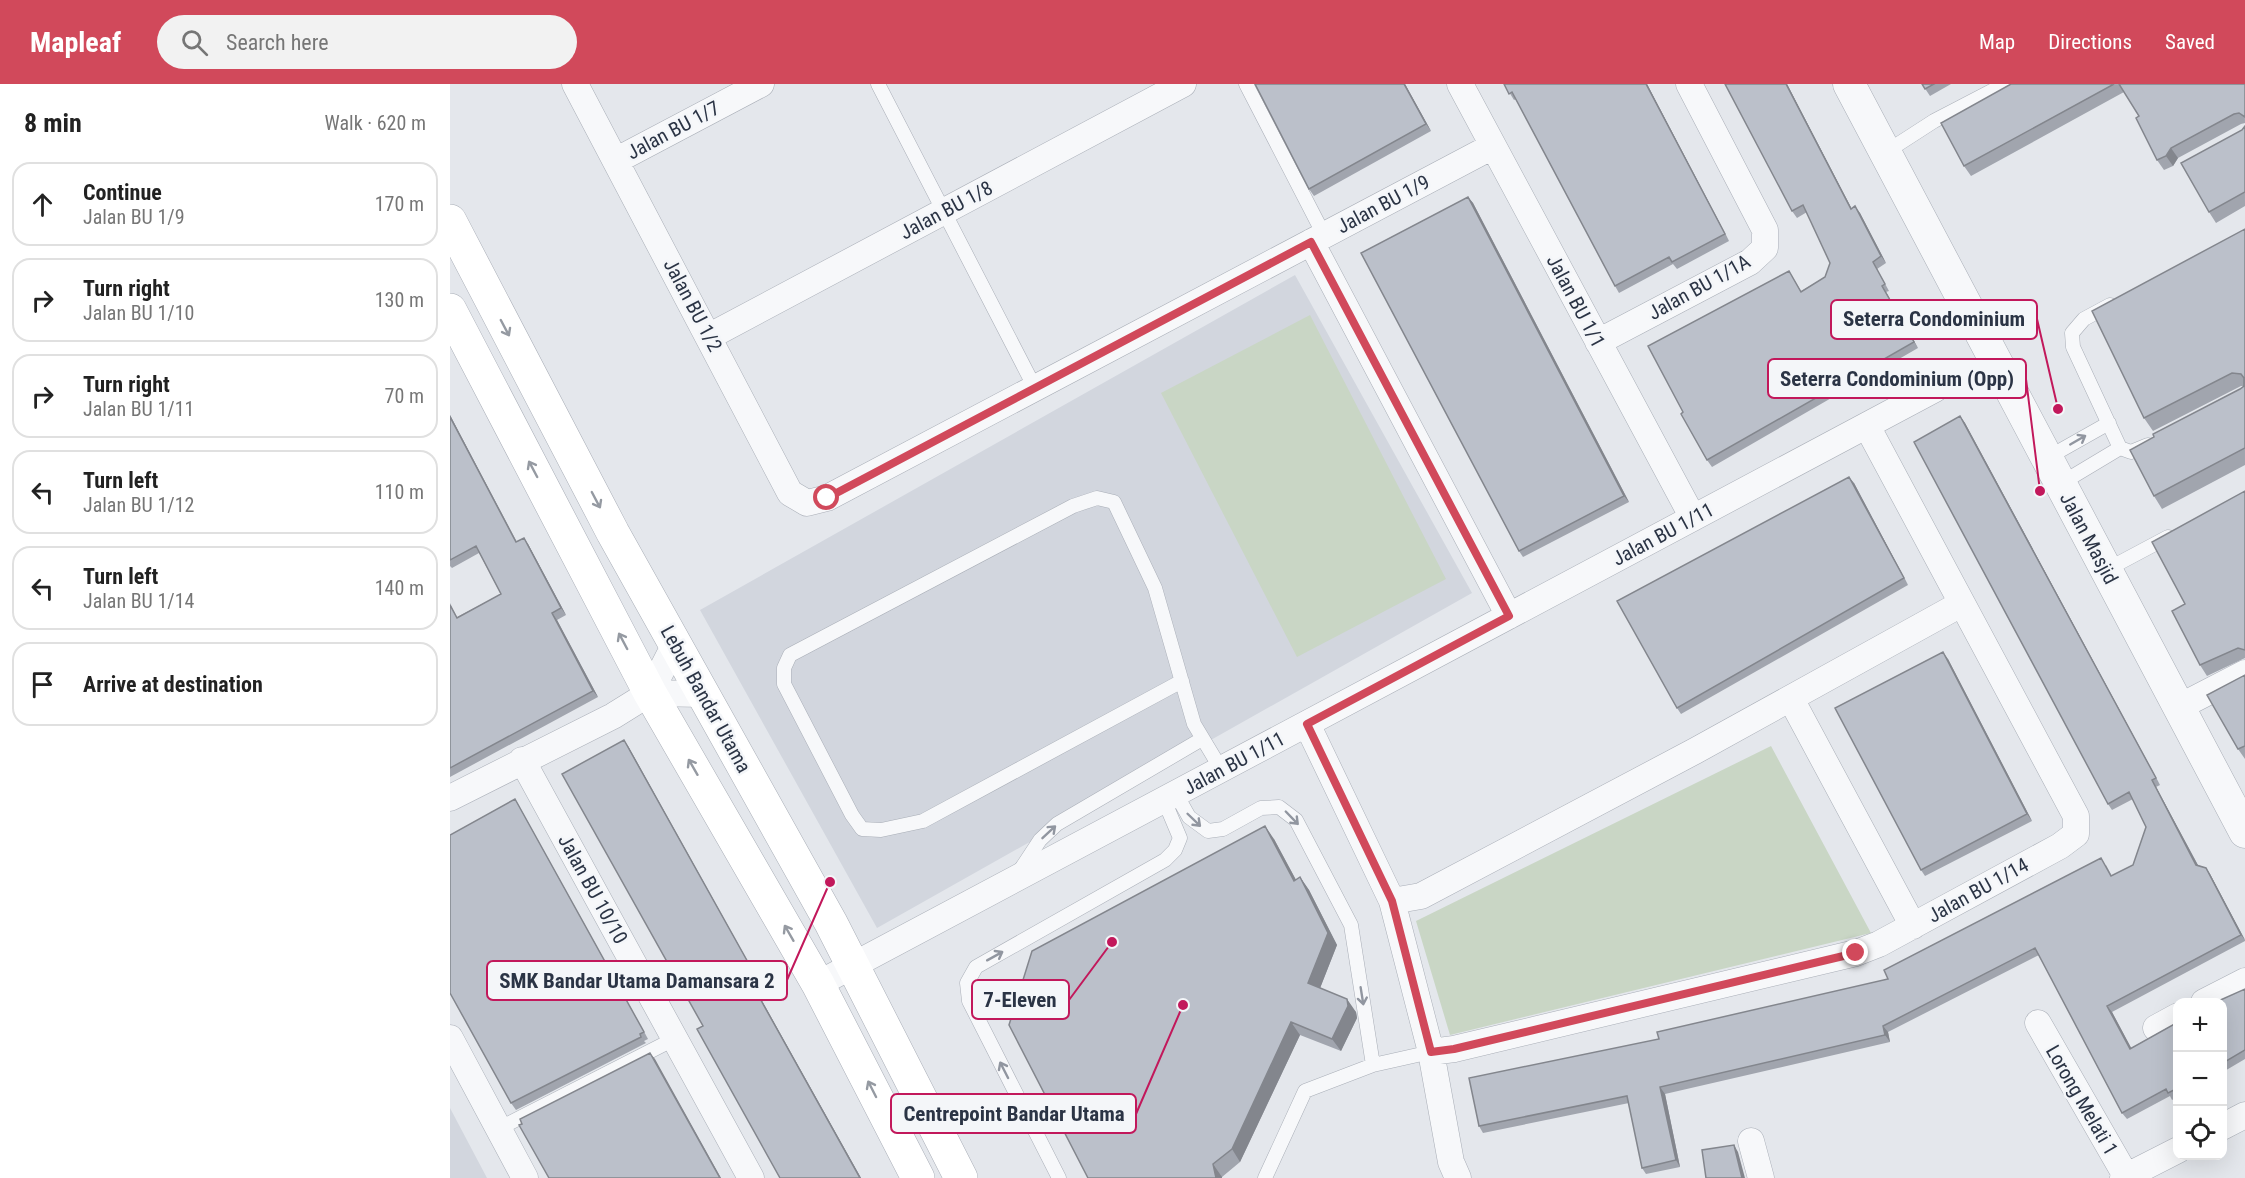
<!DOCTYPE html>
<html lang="en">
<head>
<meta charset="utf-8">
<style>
	:root { --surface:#fff; --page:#f2f2f2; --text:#222; --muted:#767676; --line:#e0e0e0; --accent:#d1495b }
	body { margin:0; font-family:"Roboto Condensed",sans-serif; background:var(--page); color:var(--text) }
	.controls { position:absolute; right:18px; bottom:18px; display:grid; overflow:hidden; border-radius:12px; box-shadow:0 6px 24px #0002 }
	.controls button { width:54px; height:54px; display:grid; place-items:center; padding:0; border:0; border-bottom:2px solid var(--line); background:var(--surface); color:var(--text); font:30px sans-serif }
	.stop { position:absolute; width:18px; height:18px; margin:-14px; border:4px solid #d1495b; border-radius:50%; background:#fff }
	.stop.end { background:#d1495b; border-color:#fff; box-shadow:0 2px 6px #0008 }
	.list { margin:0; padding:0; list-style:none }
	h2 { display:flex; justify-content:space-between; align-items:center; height:78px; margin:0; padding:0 24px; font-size:26px }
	h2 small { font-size:20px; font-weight:400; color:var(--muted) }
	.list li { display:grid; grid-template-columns:39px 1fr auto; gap:18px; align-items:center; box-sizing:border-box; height:84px; margin:0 12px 12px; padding:0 12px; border:2px solid var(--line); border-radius:18px }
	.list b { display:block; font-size:22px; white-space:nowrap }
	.list p { margin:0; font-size:20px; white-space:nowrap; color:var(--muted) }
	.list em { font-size:20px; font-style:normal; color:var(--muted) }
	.icon { flex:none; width:33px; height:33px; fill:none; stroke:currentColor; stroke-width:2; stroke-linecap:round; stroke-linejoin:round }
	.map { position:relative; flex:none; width:1795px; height:1094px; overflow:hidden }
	header { display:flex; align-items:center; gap:36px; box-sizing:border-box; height:84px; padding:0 30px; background:var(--accent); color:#fff }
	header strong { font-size:28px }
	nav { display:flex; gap:33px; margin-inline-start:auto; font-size:21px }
	.search { width:420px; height:54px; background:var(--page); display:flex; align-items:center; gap:15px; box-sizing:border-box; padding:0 21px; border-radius:33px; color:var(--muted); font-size:22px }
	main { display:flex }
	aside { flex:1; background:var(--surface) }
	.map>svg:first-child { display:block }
	.built { fill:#d2d6de }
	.park { fill:#c9d6c5 }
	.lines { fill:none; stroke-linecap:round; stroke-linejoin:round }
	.service-casing { stroke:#a9aeb7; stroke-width:15 }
	.minor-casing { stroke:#a9aeb7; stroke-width:27 }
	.tertiary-casing { stroke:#a9aeb7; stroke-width:33 }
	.secondary-casing { stroke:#a9aeb7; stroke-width:34 }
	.service { stroke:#f7f8fa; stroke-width:14 }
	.minor { stroke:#f7f8fa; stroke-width:26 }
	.tertiary { stroke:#f7f8fa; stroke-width:32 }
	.secondary { stroke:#fff; stroke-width:33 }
	.wall { fill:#a1a5ae }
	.shaded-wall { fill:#83868d }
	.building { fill:#bbc0ca; stroke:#83868d; stroke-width:1.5 }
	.oneway { stroke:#959aa2 }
	.oneway2 { stroke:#9196a0 }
	.route { stroke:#d1495b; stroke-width:8 }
	.labels { text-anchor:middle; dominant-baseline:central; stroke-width:5; stroke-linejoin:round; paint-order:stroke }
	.street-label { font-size:20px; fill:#2b3445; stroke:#f4f6f9 }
	.leader { fill:none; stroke:#c2185b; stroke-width:2 }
	.callout-dot { fill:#c2185b; stroke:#f4f6f9; stroke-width:2 }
	.callout { fill:#f4f6f9; stroke:#c2185b; stroke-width:2 }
	.callout-label { font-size:21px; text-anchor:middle; font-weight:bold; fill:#2b3445 }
</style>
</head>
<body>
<header>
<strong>Mapleaf</strong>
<div class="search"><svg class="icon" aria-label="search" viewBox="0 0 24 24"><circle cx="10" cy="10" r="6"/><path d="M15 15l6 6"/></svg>Search here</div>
<nav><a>Map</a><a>Directions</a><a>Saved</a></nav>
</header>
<main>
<aside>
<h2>8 min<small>Walk · 620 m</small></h2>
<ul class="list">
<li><svg class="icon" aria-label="ahead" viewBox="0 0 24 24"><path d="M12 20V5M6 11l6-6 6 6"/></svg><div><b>Continue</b><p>Jalan BU 1/9</p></div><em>170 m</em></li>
<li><svg class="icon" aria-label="right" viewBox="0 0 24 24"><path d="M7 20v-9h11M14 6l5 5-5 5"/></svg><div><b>Turn right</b><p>Jalan BU 1/10</p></div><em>130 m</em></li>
<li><svg class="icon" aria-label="right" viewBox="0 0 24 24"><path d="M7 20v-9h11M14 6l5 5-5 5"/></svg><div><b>Turn right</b><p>Jalan BU 1/11</p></div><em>70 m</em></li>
<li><svg class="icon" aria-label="left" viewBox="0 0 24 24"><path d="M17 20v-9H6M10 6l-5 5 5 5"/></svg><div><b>Turn left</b><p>Jalan BU 1/12</p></div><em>110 m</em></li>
<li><svg class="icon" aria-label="left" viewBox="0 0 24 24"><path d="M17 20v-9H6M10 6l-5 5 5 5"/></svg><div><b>Turn left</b><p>Jalan BU 1/14</p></div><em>140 m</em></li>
<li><svg class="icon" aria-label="arrive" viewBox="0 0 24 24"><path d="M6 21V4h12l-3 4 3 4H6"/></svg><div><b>Arrive at destination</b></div></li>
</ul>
</aside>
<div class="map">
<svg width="1795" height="1094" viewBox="0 0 1795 1094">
	<rect width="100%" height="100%" fill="#e4e7ec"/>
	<path class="built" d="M845 191 1022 509 427 844 250 526Z
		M0 1024 37 1094H0Z"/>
	<path class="park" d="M860 231 996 495 847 573 711 309Z
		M1321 662 1421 849 1000 951 966 837Z"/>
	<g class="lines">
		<g class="service-casing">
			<path id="service" d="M428 0 585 304
				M796 0 874 151
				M1436 68 1484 37 1555 0
				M1660 221 1634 235 1622 249 1623 263 1670 364 1681 368 1698 361
				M1597 374 1659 339
				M1610 400 1670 364
				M1656 486 1718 453
				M732 597 473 737 431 746 412 745 402 731 334 600V584L340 571 623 422 647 414 664 418 705 504 744 640 771 685
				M726 710 739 733 758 747 773 745 811 724 829 723 846 736 901 841 923 981 981 968
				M569 788 590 756 607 740 752 655
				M48 1045 226 954
				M609 1094 519 917 517 899 526 883 715 776 725 766 730 754 714 716
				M815 1094 855 1007 923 981"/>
		</g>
		<g class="minor-casing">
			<path id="minor" d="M125 0 340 409 357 419 377 414 1043 62
				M1010 0 1243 434
				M167 76 311 0
				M861 158 1059 532
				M260 252 733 0
				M1148 258 1300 178 1315 164V146L1239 0
				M200 609 225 560
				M1341 615 1463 842
				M1729 623 1795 589
				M857 640 942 817 981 968 1001 1078 1008 1094
				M72 676 301 1094
				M0 714 163 632 200 609 253 610
				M942 817 971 812 1245 667 1511 520
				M368 900 1485 305
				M1754 918 1795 897
				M1588 939 1676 1092
				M1706 944 1728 932
				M0 954 75 1094
				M981 968 1004 965 1406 869 1429 860 1610 762 1626 750V732L1417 342
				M1772 1043 1795 1031
				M1301 1057 1311 1094
				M1673 1094 1728 1066"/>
		</g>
		<g class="tertiary-casing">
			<path id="tertiary" d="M1399 0 1795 748"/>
		</g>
		<g class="secondary-casing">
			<path id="secondary" d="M0 137 163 449 381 839 511 1094
				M0 226 200 609 368 900 468 1094"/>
		</g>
		<use href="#service" class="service"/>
		<use href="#minor" class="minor"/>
		<use href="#tertiary" class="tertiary"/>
		<use href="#secondary" class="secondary"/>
	</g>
	<path class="wall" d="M805 0H955L981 47 864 112 859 105Z
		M1054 0H1197L1279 157 1227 185 1223 180 1169 209 1165 202 1066 15 1064 16Z
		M1337 0 1401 124 1410 129 1436 179 1427 185 1439 207 1436 208 1468 264 1262 383 1257 376 1233 328 1339 187 1351 207 1375 193 1380 179 1357 128 1347 134 1342 127Z
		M1472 0H1501L1480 12Z
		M1561 0H1795V39L1791 40 1728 74 1723 82 1714 86 1707 76 1689 32 1674 8 1521 92 1514 82Z
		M1795 42V122L1766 139 1759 128 1792 46Z
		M1018 113 1023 119 1179 418 1073 473 1069 467Z
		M1795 145V381L1712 425 1704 412 1794 302H1791L1703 347 1694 334Z
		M0 331 67 458 78 460 116 531 107 536 148 613 0 693V519L7 533 51 510 29 469 2 484 0 482Z
		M1510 332 1515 339 1710 701 1706 703 1748 781 1756 784 1760 790 1795 856V857L1662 928 1681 964 1728 938V1013L1722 1016 1720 1012 1677 1035 1672 1029 1589 871 1438 948 1440 958 1215 1010 1230 1083 1196 1090 1192 1084 1179 1019 1033 1049 1029 1042 1209 955 1438 895 1656 781 1662 792 1683 781 1696 743 1683 715 1662 726 1658 720Z
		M1404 399 1458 501 1231 630 1227 624Z
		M1795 407V574L1757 592 1750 581 1735 520Z
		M1498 575 1582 737 1475 792 1471 786Z
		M1795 591V675L1788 665Z
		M178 662 313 905 307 908 411 1094H330L253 942Z
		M65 715 69 722 198 955 194 957 196 959 66 1026 61 1019Z
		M824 755 846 796 850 793 859 806 887 861 870 904 906 928 907 934 891 967 850 951 790 1078 772 1093V1094H638Z
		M1795 905V975L1773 988V918Z"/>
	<path class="shaded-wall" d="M954 0H955L981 47 976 40Z
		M1196 0H1197L1279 157 1275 150Z
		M1336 0H1337L1405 131 1401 125Z
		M1721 64 1728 74 1723 82 1716 72Z
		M1018 113 1023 119 1179 418 1174 412Z
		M1405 122 1410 129 1436 179 1431 172Z
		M1432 202 1436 208 1468 264 1464 258Z
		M0 331 70 465 66 458 0 333Z
		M1510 332 1515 339 1710 701 1706 694Z
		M1399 393 1404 399 1458 501 1454 494Z
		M74 454 78 460 116 531 111 524Z
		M102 529 107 536 148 613 143 607Z
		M1493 568 1498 575 1582 737 1577 730Z
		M174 656 178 662 313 905 309 898Z
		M1702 696 1706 703 1751 787 1746 781Z
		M65 715 69 722 198 955 194 948Z
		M815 742 824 755 853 809 844 797Z
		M1756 784 1760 790 1795 856 1791 851Z
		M850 793 859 806 887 861 867 912 858 899Z
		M303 902 307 908 411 1094H410Z
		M897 915 906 928 907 934 891 967 882 955Z
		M1657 922 1662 928 1685 971 1680 965Z
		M841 938 850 951 790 1078 782 1065Z
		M1433 942 1438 948 1440 958 1435 951Z
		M200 969 205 975 271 1094H270Z
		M1210 1003 1215 1010 1230 1083 1226 1076Z
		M1284 1061 1288 1068 1295 1094H1292Z
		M763 1080 772 1093V1094H766Z"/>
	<path class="building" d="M805 0H954L976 40 859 105Z
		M1054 0H1196L1275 150 1222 178 1219 173 1165 202 1062 8 1059 10Z
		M1275 0H1336L1401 125 1405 122 1431 172 1423 178 1435 200 1432 202 1464 258 1257 376 1231 330 1233 328 1198 262 1339 187 1351 208 1375 193 1380 179 1353 121 1342 127Z
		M1472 0H1484L1475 5Z
		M1561 0H1664L1514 82 1491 39Z
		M1669 0H1795V33L1789 29 1784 30 1721 64 1716 72 1707 76 1686 34 1689 32Z
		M1795 42V108L1759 128 1731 79 1792 46Z
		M1018 113 1174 412 1069 467 911 169Z
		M1795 145V364L1704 412 1680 366 1704 353 1703 350 1790 305 1794 302V294L1791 290 1782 289 1694 334 1642 227Z
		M1510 332 1706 694 1702 696 1746 781 1756 784 1791 851 1657 922 1680 965 1728 938V1004L1718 1009 1716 1005 1672 1029 1585 864 1433 942 1435 951 1210 1003 1226 1076 1192 1084 1177 1012 1029 1042 1019 994 1209 955 1207 948 1438 895 1434 886 1651 774 1661 792 1683 781 1696 743 1679 708 1658 720 1464 358Z
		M0 333 66 458 74 454 111 524 102 529 143 607 0 684V521L7 534 51 510 26 462 0 476Z
		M1399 393 1454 494 1227 624 1167 517Z
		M1795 407V566L1788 564 1750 581 1722 527 1735 520 1702 458Z
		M1493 568 1577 730 1471 786 1385 624Z
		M1795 591V662L1788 665 1757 611Z
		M174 656 309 898 303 902 410 1094H330L247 945 253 942 112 690Z
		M65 715 194 948 190 950 191 953 61 1019 0 909V751Z
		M815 742 844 797 850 793 878 849 858 899 897 915 898 922 882 955 841 938 782 1065 763 1080 766 1094H638L559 941 582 867Z
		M1795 905V966L1773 979V918H1766Z
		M200 969 270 1094H99L69 1041 72 1040 70 1035Z
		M1284 1061 1292 1094H1256L1252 1066Z"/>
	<defs><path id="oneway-shaft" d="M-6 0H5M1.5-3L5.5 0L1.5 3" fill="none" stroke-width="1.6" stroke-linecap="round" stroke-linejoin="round" transform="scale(1.5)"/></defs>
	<g class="oneway">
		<use href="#oneway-shaft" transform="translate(55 244) rotate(62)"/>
		<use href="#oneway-shaft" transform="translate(83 385) rotate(-118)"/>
		<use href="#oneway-shaft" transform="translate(146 416) rotate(62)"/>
		<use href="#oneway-shaft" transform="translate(173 557) rotate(-118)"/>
		<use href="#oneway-shaft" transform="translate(243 683) rotate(-120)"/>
		<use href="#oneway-shaft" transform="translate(339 849) rotate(-120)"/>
		<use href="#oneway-shaft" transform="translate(422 1005) rotate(-117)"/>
	</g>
	<g class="oneway2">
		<use href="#oneway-shaft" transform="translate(1628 356) rotate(-30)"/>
		<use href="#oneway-shaft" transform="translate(842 734) rotate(46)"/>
		<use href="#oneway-shaft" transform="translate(744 736) rotate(44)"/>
		<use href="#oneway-shaft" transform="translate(599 748) rotate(-43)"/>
		<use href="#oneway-shaft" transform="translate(545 872) rotate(-29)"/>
		<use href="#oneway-shaft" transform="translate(912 912) rotate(81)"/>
		<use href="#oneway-shaft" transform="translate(554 986) rotate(-117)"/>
	</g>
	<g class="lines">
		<path class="route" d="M377 414 861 158 1059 532 857 640 942 817 981 968 1004 965 1406 869"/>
	</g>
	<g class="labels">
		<g class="street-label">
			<text transform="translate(223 46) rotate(-28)">Jalan BU 1/7</text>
			<text transform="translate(933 120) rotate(-28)">Jalan BU 1/9</text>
			<text transform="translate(496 126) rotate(-28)">Jalan BU 1/8</text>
			<text transform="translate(1249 203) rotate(-29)">Jalan BU 1/1A</text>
			<text transform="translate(1126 217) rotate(62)">Jalan BU 1/1</text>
			<text transform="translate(243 221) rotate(62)">Jalan BU 1/2</text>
			<text transform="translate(1213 450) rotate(-28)">Jalan BU 1/11</text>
			<text transform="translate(1639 454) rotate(62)">Jalan Masjid</text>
			<text transform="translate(256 615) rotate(61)">Lebuh Bandar Utama</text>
			<text transform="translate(784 679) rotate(-28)">Jalan BU 1/11</text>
			<text transform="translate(143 805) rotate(61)">Jalan BU 10/10</text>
			<text transform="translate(1528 806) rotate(-29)">Jalan BU 1/14</text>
			<text transform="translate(1632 1016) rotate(60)">Lorong Melati 1</text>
		</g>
	</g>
	<path class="leader" d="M1608 325L1587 235M1590 407L1576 295M380 798L337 896M662 858L619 916M733 921L686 1030"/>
	<g class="callout-dot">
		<circle cx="1608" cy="325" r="6"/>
		<circle cx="1590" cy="407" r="6"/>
		<circle cx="380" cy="798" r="6"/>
		<circle cx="662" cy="858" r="6"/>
		<circle cx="733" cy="921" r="6"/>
	</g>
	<g class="callout">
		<rect x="1381" y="216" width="206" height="39" rx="6"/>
		<rect x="1318" y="275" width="258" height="39" rx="6"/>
		<rect x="37" y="877" width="300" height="39" rx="6"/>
		<rect x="522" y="896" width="97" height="39" rx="6"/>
		<rect x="441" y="1010" width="245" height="39" rx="6"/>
	</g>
	<g class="callout-label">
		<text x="1484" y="242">Seterra Condominium</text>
		<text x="1447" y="302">Seterra Condominium (Opp)</text>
		<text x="187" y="904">SMK Bandar Utama Damansara 2</text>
		<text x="570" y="923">7-Eleven</text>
		<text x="564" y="1037">Centrepoint Bandar Utama</text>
	</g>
</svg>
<div class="controls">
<button>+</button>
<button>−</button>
<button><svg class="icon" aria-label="locate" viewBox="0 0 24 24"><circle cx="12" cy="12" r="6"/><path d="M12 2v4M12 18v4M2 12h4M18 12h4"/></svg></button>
</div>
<div class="stop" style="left:377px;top:414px"></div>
<div class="stop end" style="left:1406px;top:869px"></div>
</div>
</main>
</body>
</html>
